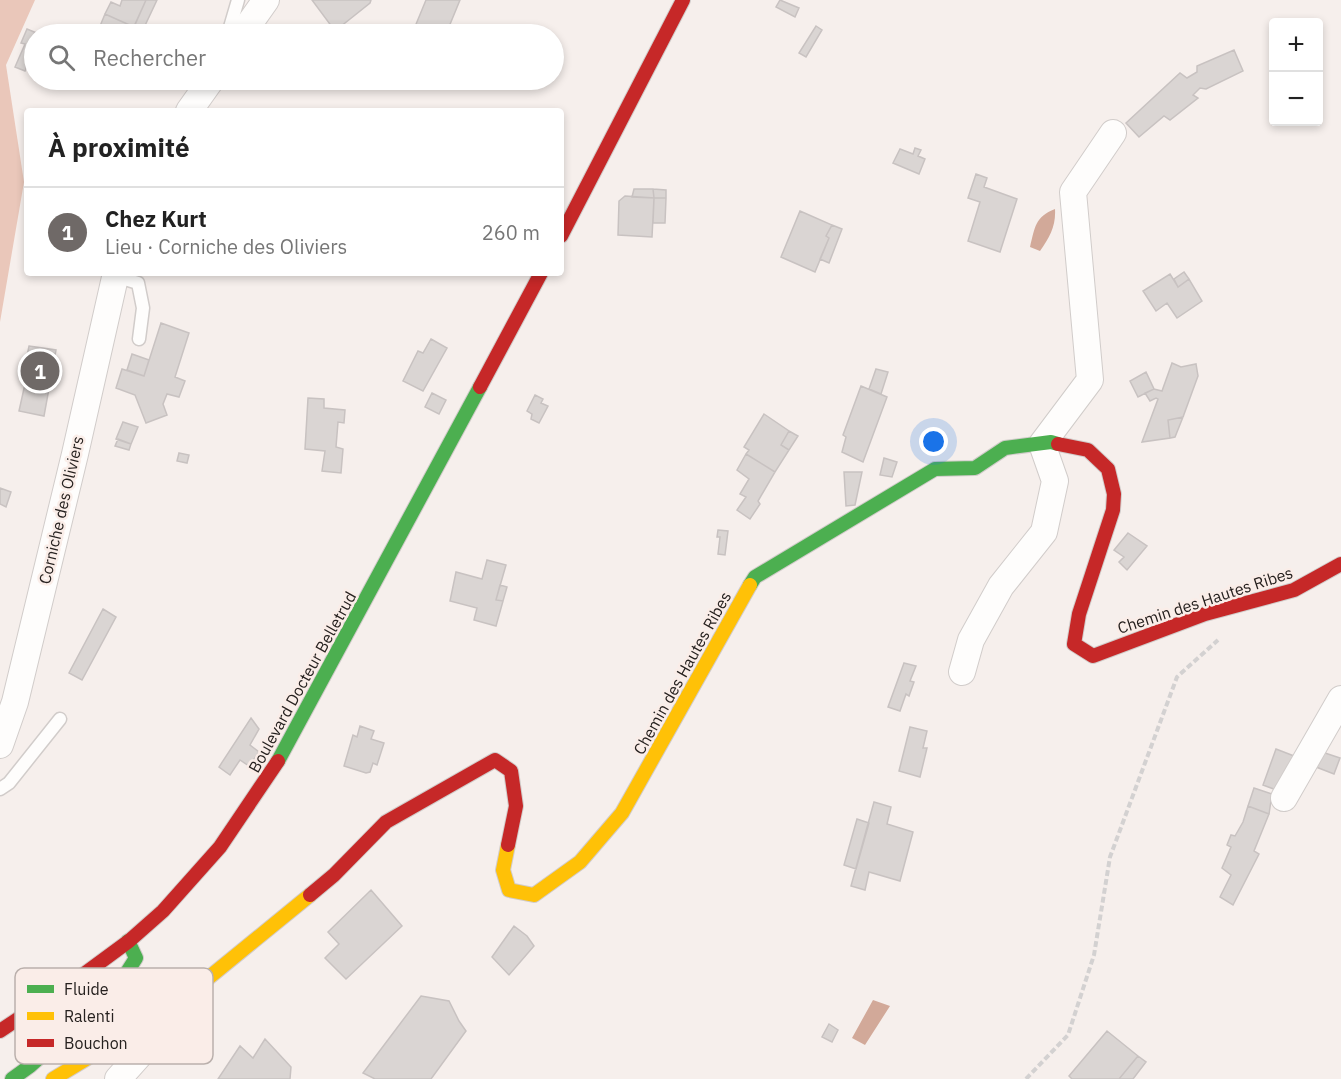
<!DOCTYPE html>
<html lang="fr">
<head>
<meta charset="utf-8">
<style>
	:root { --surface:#fff; --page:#f6f6f6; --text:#222; --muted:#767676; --line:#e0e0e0; --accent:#6f6967 }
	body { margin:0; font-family:"IBM Plex Sans",sans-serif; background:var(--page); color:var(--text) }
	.controls { position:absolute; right:18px; top:18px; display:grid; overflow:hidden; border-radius:6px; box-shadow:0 3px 9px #0003 }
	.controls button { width:54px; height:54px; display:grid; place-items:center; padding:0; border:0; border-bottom:2px solid var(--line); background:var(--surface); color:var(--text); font:30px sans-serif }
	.you { position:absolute; left:934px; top:442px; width:21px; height:21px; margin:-15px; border:4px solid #fff; border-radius:50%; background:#1a73e8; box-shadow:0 0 0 9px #1a73e833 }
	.badge { display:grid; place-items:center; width:39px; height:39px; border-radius:50%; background:var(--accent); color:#fff; font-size:20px; font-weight:700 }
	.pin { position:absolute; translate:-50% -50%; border:3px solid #fff; box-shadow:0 2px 6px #0006 }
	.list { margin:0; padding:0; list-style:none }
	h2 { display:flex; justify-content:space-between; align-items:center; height:78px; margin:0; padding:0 24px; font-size:26px }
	h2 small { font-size:20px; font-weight:400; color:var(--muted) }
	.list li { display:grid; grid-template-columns:39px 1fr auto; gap:18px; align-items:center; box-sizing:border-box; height:90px; padding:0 24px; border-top:2px solid var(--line) }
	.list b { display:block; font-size:22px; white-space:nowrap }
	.list p { margin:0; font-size:20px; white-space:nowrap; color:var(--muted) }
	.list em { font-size:20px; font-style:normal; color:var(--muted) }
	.icon { flex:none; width:33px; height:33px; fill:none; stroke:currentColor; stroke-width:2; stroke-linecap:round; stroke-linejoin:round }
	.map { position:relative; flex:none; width:1341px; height:1079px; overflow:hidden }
	.search { position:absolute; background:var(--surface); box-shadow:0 3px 9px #0003; left:24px; top:24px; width:540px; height:66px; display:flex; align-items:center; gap:15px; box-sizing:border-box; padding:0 21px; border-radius:33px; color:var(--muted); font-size:22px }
	.panel { position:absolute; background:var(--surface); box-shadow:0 3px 9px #0003; left:24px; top:108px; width:540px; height:168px; border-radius:6px }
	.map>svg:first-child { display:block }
	.forest { fill:#eac7ba }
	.water { fill:#d2a999 }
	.building { fill:#dad5d3; stroke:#c8c2c1; stroke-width:1.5 }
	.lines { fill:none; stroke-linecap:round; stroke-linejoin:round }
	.lane-casing { stroke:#d1ccca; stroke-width:15 }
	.street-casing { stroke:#d1ccca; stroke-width:28 }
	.fast-casing { stroke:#d1ccca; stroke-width:16 }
	.slow-casing { stroke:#d1ccca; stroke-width:16 }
	.jam-casing { stroke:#d1ccca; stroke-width:16 }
	.path { stroke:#d3d1d1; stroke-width:4; stroke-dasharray:6 3; stroke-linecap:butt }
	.lane { stroke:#fefdfc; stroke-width:12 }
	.street { stroke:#fefdfc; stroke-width:26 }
	.fast { stroke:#4caf50; stroke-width:14 }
	.slow { stroke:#ffc107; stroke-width:14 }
	.jam { stroke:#c62828; stroke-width:14 }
	.labels { text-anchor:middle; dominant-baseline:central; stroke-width:5; stroke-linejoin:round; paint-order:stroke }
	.street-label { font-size:16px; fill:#26211f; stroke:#faede8 }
	.key { fill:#faede8; stroke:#bab0ac; stroke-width:1.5 }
	.key-label { font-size:16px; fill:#26211f }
</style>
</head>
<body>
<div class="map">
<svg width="1341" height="1079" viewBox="0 0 1341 1079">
	<rect width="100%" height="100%" fill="#f6efec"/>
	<path class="forest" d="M0 0H35L6 65 24 182 0 322Z"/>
	<path class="water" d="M1055 209C1056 226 1050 237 1040 251L1030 247C1035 227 1035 217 1055 209Z
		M873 1000 890 1006 865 1045 852 1038Z"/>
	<path class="building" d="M122 0H146L134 27 105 14 111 2 120 6Z
		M146 0H157L141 34H135L131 33Z
		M312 0H371L370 3 335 31Z
		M426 0H460L446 34H412Z
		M780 0 799 8 795 17 776 7Z
		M105 14 134 27 131 33 125 30 123 34H107L98 31Z
		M816 26 822 30 806 57 799 53Z
		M27 29 39 34H34V49L25 71 15 67 25 44 21 43Z
		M1234 50 1243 71 1206 89 1200 88 1193 95 1198 98 1170 120 1164 116 1139 137 1126 123 1180 73 1187 78 1197 72V66Z
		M915 148 921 150 918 156 925 159 919 174 893 163 900 149 913 154Z
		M976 174 987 178 984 187 1017 199 1000 252 968 241 980 202 968 198Z
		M634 189H653L654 198 632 197Z
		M653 189 666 190V198H654Z
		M625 196 654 198 652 237 618 235 619 201Z
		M654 198H666L665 223H653Z
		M800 211 832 225 826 236 829 238 815 272 781 257Z
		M832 225 842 229 829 263 820 259 829 238 826 236Z
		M1184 272 1189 279 1178 287 1174 279Z
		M1170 274 1178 287 1189 279 1202 301 1177 318 1167 303 1156 311 1143 291Z
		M161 323 189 333 175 377 185 381 179 397 167 394 163 404 167 415 146 423 135 395 116 388 122 369 144 376Z
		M431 339 447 348 423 391 403 381 418 351 423 353Z
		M29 346 56 350 44 416 19 411 31 357 27 356Z
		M132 354 149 360 144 376 127 370Z
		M1172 363 1181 367 1196 364 1198 376 1183 417 1168 420 1170 438 1142 442 1158 399 1156 398 1150 401 1145 393 1154 389 1162 391Z
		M876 369 888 372 881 394 869 389Z
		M1146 372 1154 389 1138 397 1130 381Z
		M861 386 887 397 863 462 842 452 846 437 843 435Z
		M432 393 446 400 439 414 425 407Z
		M535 395 543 399 541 403 548 406 539 423 531 419 532 414 527 411Z
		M308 398 324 399V408L345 410 344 423 338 422 336 447 343 449 341 473 322 471 325 451 305 449Z
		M764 414 789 431 781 445 789 450 775 472 746 454 749 450 744 447Z
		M1183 417 1175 437 1170 438 1168 420Z
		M123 422 138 427 131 444 116 439Z
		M789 431 798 436 789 450 781 445Z
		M118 439 131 444 129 450 115 446Z
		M179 453 189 455 187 463 177 461Z
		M746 454 775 472 758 501 760 504 750 519 737 510 746 497 740 494 749 479 737 470Z
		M884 458 897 462 892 477 880 475Z
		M844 472H862L855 505 846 506Z
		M0 488 11 492 6 507 0 504Z
		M718 530 728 531 725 555 718 554 720 537H717Z
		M1128 533 1147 546 1127 570 1119 562 1124 557 1114 550Z
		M487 560 506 565 496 600 503 601 496 626 474 620 477 608 450 601 456 572 482 579Z
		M500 585 507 587 503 601 496 600Z
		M103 609 116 617 82 680 69 673Z
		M904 663 916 666 910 681 914 682 909 696 906 694 900 711 888 707Z
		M251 718 259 729 250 745 259 752 249 766 240 760 230 775 219 767Z
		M360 726 374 731 371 739 384 743 377 765 373 763 370 772 366 773 344 766 353 735 357 737Z
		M910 727 927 731 923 748H927L920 777 899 771Z
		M1276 749 1294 756 1279 791 1263 785Z
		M1319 751 1340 758 1334 774 1311 765Z
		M1254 788 1272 794 1269 814 1248 806Z
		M874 802 891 807 887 824 913 832 900 881 869 872 865 890 851 886Z
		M1248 806 1269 814 1254 851 1259 854 1233 905 1220 897 1231 875 1222 868 1231 847 1227 845 1231 835 1235 836 1243 822Z
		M857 819 869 823 856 869 844 865Z
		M371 890 402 926 346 979 325 958 339 944 328 932Z
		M514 926 527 936 534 946 509 975 492 957Z
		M421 996 449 1001 459 1021 466 1031 431 1079H375L363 1073Z
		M829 1024 838 1030 832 1042 822 1037Z
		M1107 1031 1138 1056 1119 1079H1072L1069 1076Z
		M265 1039 291 1067 290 1079H218L240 1046 253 1058Z
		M1138 1056 1146 1062 1133 1079H1119Z"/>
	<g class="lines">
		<g class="lane-casing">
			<path id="lane" d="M228 34 238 0
				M115 276 138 283 143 308 139 339
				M0 789 9 783 60 719"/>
		</g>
		<g class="street-casing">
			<path id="street" d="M242 34 266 0
				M189 111 211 80
				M962 672 971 640 1001 586 1044 532 1055 481 1042 444 1090 380 1073 192 1113 133
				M0 745 15 702 75 454 116 273
				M1284 798 1341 699
				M118 1079 143 1051 170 1011"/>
		</g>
		<g class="fast-casing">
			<path id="fast" d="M750 585 755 577 935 469 975 468 1005 448 1051 442 1058 444
				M278 761 480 387
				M12 1079 30 1066 117 988 136 958 128 941"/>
		</g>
		<g class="slow-casing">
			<path id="slow" d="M508 845 503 870 509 890 534 895 580 862 622 813 750 585
				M53 1079 174 1006 310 895"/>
		</g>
		<g class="jam-casing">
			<path id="jam" d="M561 236 683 0
				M480 387 541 273
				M1058 444 1088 450 1108 469 1114 494 1113 510 1079 614 1074 644 1093 656 1205 614 1294 590 1341 564
				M310 895 334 875 386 822 495 760 511 771 516 806 508 845
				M0 1031 76 980 129 941 163 911 220 847 278 761"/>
		</g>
		<path class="path" d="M1026 1079 1068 1035 1094 955 1110 857 1177 677 1218 640"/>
		<use href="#lane" class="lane"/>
		<use href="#street" class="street"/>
		<use href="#fast" class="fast"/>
		<use href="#slow" class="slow"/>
		<use href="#jam" class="jam"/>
	</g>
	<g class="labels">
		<g class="street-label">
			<text transform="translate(61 510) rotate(-77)">Corniche des Oliviers</text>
			<text transform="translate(1205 600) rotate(-18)">Chemin des Hautes Ribes</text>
			<text transform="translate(682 673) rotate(-61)">Chemin des Hautes Ribes</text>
			<text transform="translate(302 682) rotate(-61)">Boulevard Docteur Belletrud</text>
		</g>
	</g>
	<rect x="15" y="968" width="198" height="96" rx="9" class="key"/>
	<rect x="27" y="985" width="27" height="8" fill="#4caf50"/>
	<rect x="27" y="1012" width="27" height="8" fill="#ffc107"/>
	<rect x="27" y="1039" width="27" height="8" fill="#c62828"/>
	<g class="key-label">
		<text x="64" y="995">Fluide</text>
		<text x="64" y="1022">Ralenti</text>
		<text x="64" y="1049">Bouchon</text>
	</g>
</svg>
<div class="controls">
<button>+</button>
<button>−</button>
</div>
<div class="you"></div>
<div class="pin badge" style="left:40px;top:371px">1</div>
<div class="search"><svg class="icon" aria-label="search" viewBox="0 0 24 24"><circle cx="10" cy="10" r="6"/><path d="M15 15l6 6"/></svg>Rechercher</div>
<section class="panel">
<h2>À proximité<small></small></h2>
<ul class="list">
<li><span class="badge">1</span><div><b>Chez Kurt</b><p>Lieu · Corniche des Oliviers</p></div><em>260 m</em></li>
</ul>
</section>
</div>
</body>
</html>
